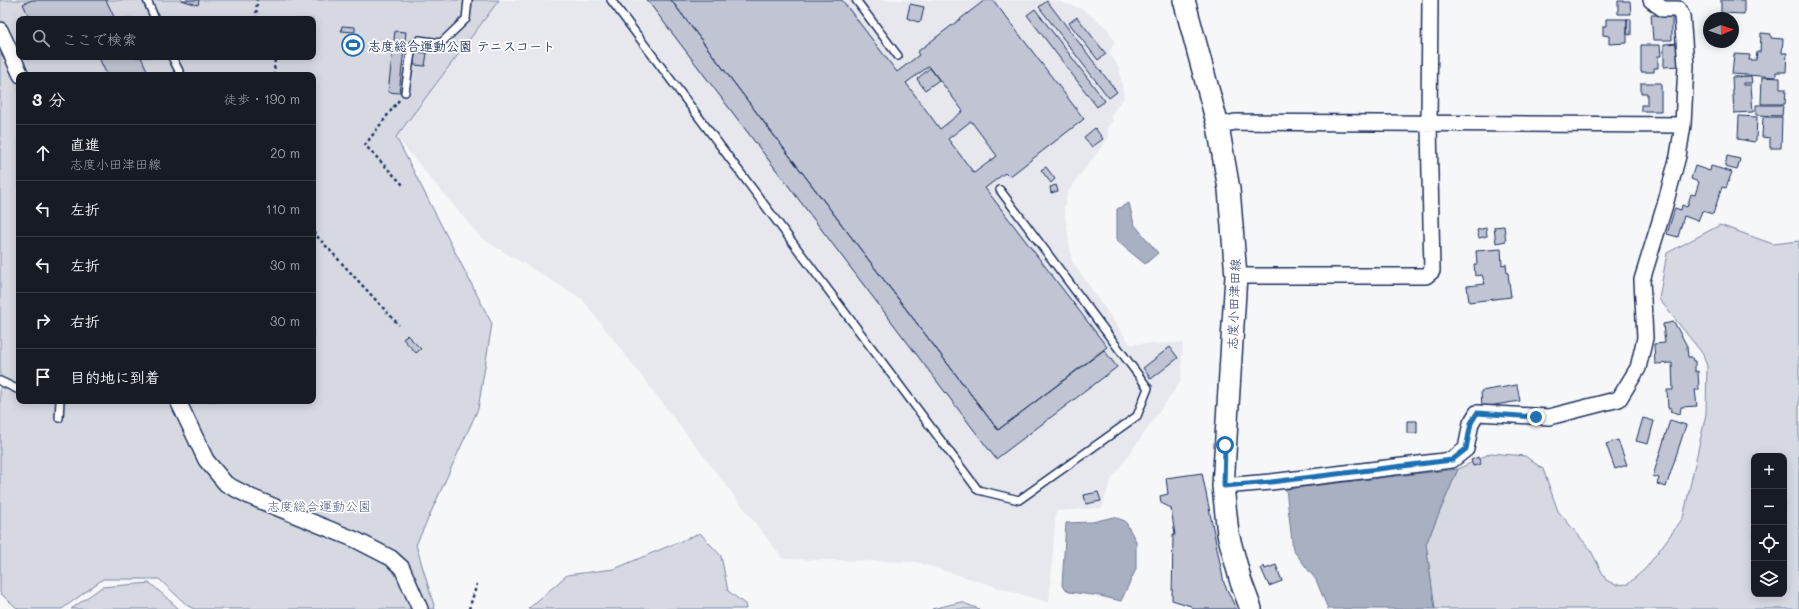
<!DOCTYPE html>
<html lang="ja">
<head>
<meta charset="utf-8">
<style>
	:root { --surface:#171b24; --page:#242831; --text:#f1f3f6; --muted:#9ea1a6; --line:#363941 }
	body { margin:0; font-family:Mali,"Klee One",sans-serif; background:var(--page); color:var(--text) }
	.controls { position:absolute; right:12px; bottom:12px; display:grid; overflow:hidden; border-radius:8px; box-shadow:0 2px 10px #0003 }
	.controls button { width:36px; height:36px; display:grid; place-items:center; padding:0; border:0; border-bottom:1px solid var(--line); background:var(--surface); color:var(--text); font:20px sans-serif }
	.compass { position:absolute; left:1703px; top:12px; width:36px; height:36px; border-radius:50%; background:var(--surface); box-shadow:0 2px 10px #0003; rotate:88deg }
	.stop { position:absolute; width:12px; height:12px; margin:-9px; border:3px solid #1f6fb2; border-radius:50%; background:#fff }
	.stop.end { background:#1f6fb2; border-color:#fff; box-shadow:0 1px 4px #0008 }
	.list { margin:0; padding:0; list-style:none }
	h2 { display:flex; justify-content:space-between; align-items:center; height:52px; margin:0; padding:0 16px; font-size:17px }
	h2 small { font-size:13px; font-weight:400; color:var(--muted) }
	.list li { display:grid; grid-template-columns:26px 1fr auto; gap:12px; align-items:center; box-sizing:border-box; height:56px; padding:0 16px; border-top:1px solid var(--line) }
	.list b { display:block; font-size:15px; white-space:nowrap }
	.list p { margin:0; font-size:13px; white-space:nowrap; color:var(--muted) }
	.list em { font-size:13px; font-style:normal; color:var(--muted) }
	.icon { flex:none; width:22px; height:22px; fill:none; stroke:currentColor; stroke-width:2; stroke-linecap:round; stroke-linejoin:round }
	.map { position:relative; flex:none; width:1799px; height:609px; overflow:hidden }
	.search { position:absolute; background:var(--surface); box-shadow:0 2px 10px #0003; left:16px; top:16px; width:300px; height:44px; display:flex; align-items:center; gap:10px; box-sizing:border-box; padding:0 14px; border-radius:8px; color:var(--muted); font-size:15px }
	.panel { position:absolute; background:var(--surface); box-shadow:0 2px 10px #0003; left:16px; top:72px; width:300px; height:332px; border-radius:8px }
	.map>svg:first-child { display:block }
	.built { fill:#e6e8ee }
	.green { fill:#d6d9e2; stroke:#7884a0; fill-rule:evenodd }
	.water { fill:#a9b0c1; stroke:#707c99 }
	.building { fill:#c0c4d3; stroke:#1b2f5e; fill-rule:evenodd }
	.lines { fill:none; stroke-linecap:round; stroke-linejoin:round }
	.service-casing { stroke:#1b2f5e; stroke-width:10 }
	.minor-casing { stroke:#1b2f5e; stroke-width:18 }
	.secondary-casing { stroke:#1b2f5e; stroke-width:24 }
	.path { stroke:#1b2f5e; stroke-width:2.5; stroke-dasharray:3 3; stroke-linecap:butt }
	.service { stroke:#fff; stroke-width:7 }
	.minor { stroke:#fff; stroke-width:15 }
	.secondary { stroke:#fff; stroke-width:21 }
	.route { stroke:#1f6fb2; stroke-width:5 }
	.labels { text-anchor:middle; dominant-baseline:central; stroke-width:3.5; stroke-linejoin:round; paint-order:stroke }
	.poi-label { font-size:13px; font-weight:bold; fill:#1b2f5e; stroke:#fff; text-anchor:start }
	.street-label { font-size:13px; fill:#1b2f5e; stroke:#fff }
	.park-label { font-size:13px; fill:#4a5a7f; stroke:#fff }
</style>
</head>
<body>
<div class="map">
<svg width="1799" height="609" viewBox="0 0 1799 609">
	<rect width="100%" height="100%" fill="#f6f7f9"/>
	<filter id="ink" filterUnits="userSpaceOnUse"><feTurbulence type="fractalNoise" baseFrequency=".025" numOctaves="2"/><feDisplacementMap in="SourceGraphic" scale="8" xChannelSelector="R" yChannelSelector="G"/><feConvolveMatrix kernelMatrix="1 2 1 2 8 2 1 2 1" color-interpolation-filters="sRGB"/></filter>
	<g filter="url(#ink)">
		<path class="built" d="M499 0H1053L1083 9 1108 29 1115 42 1109 53 1119 67 1124 97 1111 115 1113 121 1107 127 1109 137 1067 193 1064 209 1072 261 1130 344 1183 343 1181 381 1111 480 1102 508 1056 511 1049 603 916 562 783 559 582 299 481 238 396 137Z"/>
		<path class="green" d="M0 0H499L396 137 492 324 478 409 416 545 435 609H194L188 606 159 579H103L62 609H18L0 593ZM19 19H313V57H19ZM19 75H313V401H19Z
			M1720 225 1773 244 1799 241V609H1435L1426 544 1458 469 1491 453 1525 456 1543 469 1558 511 1590 549 1606 580 1616 585 1628 584 1646 568 1683 518 1706 414 1707 366 1703 354 1659 299 1667 253ZM1754 456H1784V594H1754Z
			M700 533 721 556 728 591 745 604 746 609H528L567 575 614 569Z
			M150 583 179 609H71L102 587Z
			M961 602 979 609H932Z"/>
		<path class="water" d="M1129 203 1134 224 1158 253 1145 264 1117 241V209Z
			M1458 469 1426 544 1435 609H1328L1316 580 1293 550 1286 489Z
			M1114 517 1125 521 1136 541V569L1121 601 1100 596 1069 592 1064 589 1062 585 1066 523 1092 522Z"/>
		<path class="building" d="M32 0H106L115 19H30L23 4Z
			M181 0H199L198 5Z
			M647 0H671L998 430 1104 350 1117 367 996 459Z
			M671 0H842L897 72 919 55 917 52 985 0H993L1084 119 1009 177 1005 173 985 188 1107 347 998 430ZM929 66 963 111 940 129 906 83ZM971 121 997 156 974 173 948 139Z
			M1721 0H1744V14L1721 13Z
			M1047 1 1117 92 1109 98 1039 7Z
			M1618 1H1630L1631 14H1618Z
			M910 4 924 7 921 21 918 22 907 18Z
			M1035 9 1105 101 1097 107 1027 15Z
			M1651 15H1672V40H1653Z
			M1077 17 1106 54 1098 60 1069 23Z
			M1606 19H1627V43L1609 44V36L1603 35V26H1606Z
			M1627 19H1631V35L1627 34Z
			M342 26 355 27V32L341 31Z
			M395 31 406 32 399 93 388 92Z
			M1761 33 1771 34V38L1783 39 1782 53H1787L1786 72H1776V77L1732 74 1734 54 1750 55 1749 60H1756L1757 52H1760Z
			M1679 43V66L1664 67V44Z
			M1641 45H1660L1661 56H1658V68H1654V72H1641Z
			M415 52 427 53 425 66 414 65Z
			M101 57H141L149 75H107L99 58Z
			M930 68 939 80 925 90 917 79Z
			M1751 76 1752 83H1743V85H1751L1753 112 1734 113 1732 77Z
			M1762 77 1780 78V89H1786L1785 104H1761Z
			M1641 83H1661V111H1641V105H1647V93H1641Z
			M1756 105H1783L1782 116 1756 115Z
			M1739 116 1757 117 1756 140 1754 142 1738 139Z
			M1763 117H1782L1781 148H1770V138L1762 137Z
			M1095 128 1103 139 1092 147 1084 137Z
			M1727 156 1740 159 1737 170 1725 167Z
			M1695 166 1710 171 1711 166 1732 172 1726 188 1722 187 1713 214 1702 211 1698 221 1684 216 1678 237 1667 234 1675 208 1681 210 1682 205 1687 207 1691 194 1695 195 1699 182 1691 179Z
			M1046 167 1055 179 1051 183 1041 170Z
			M1056 185 1058 191 1051 193 1050 187Z
			M1504 226 1506 241 1496 243 1494 227Z
			M1486 228 1487 236 1479 238 1477 230Z
			M1501 249 1502 265 1506 264 1507 273H1508L1511 297 1469 302 1467 286 1485 284 1482 275 1475 276 1474 264H1477L1476 251Z
			M1674 322 1687 346 1688 357H1692L1693 361H1695V372L1698 371 1699 390H1695L1697 406 1681 407 1680 414 1670 411 1672 408H1668L1667 390H1673L1672 363 1655 364 1654 344 1665 343 1663 324Z
			M407 335 421 349 416 353 403 339Z
			M1170 347 1178 358 1151 379 1143 368Z
			M1517 385 1520 401 1482 407 1481 391Z
			M1643 418 1654 421 1648 444 1636 441Z
			M1670 420 1686 425 1666 487 1657 484 1659 478 1653 476Z
			M1407 421H1417V433H1407Z
			M1618 440 1627 465 1615 469 1606 444Z
			M1478 457 1481 464 1473 466 1471 460Z
			M1202 473 1224 583 1236 609H1193L1191 606 1172 600 1173 535H1175L1171 508 1161 503 1160 496 1168 494 1166 478Z
			M1098 492 1101 501 1086 504 1084 495Z
			M1276 565 1282 581 1269 586 1261 568 1264 566 1265 569Z"/>
		<g class="lines">
			<g class="service-casing">
				<path id="service" d="M147 0 155 19
					M611 0 978 490 1019 500 1137 416 1148 388 1000 190
					M856 0 898 56
					M172 57 181 75
					M405 92 412 46 419 40 441 43 466 19 468 0
					M0 381 19 390
					M59 418 60 401"/>
			</g>
			<g class="minor-casing">
				<path id="minor" d="M0 30 21 75
					M1218 126 1235 122 1683 125
					M1236 276H1426L1432 271 1429 125 1430 0
					M178 401 206 460 226 484 251 497 356 540 391 558 402 568 420 609
					M1223 486 1271 482 1452 460 1466 449 1471 423 1477 413 1549 417 1619 399 1638 368 1645 338 1642 280 1665 205 1678 156 1683 125 1686 65 1682 16 1678 9H1663L1651 0"/>
			</g>
			<g class="secondary-casing">
				<path id="secondary" d="M1184 0 1218 126 1229 189 1236 276 1223 486 1228 534 1241 582 1251 609"/>
			</g>
			<path class="path" d="M256 19 257 0
				M274 75 275 57
				M399 100 365 145 403 185
				M313 232 399 325
				M469 609 477 584"/>
			<use href="#service" class="service"/>
			<use href="#minor" class="minor"/>
			<use href="#secondary" class="secondary"/>
		</g>
	</g>
	<g class="lines" filter="url(#ink)">
		<path class="route" d="M1225 445 1224 486 1271 482 1452 460 1466 449 1471 423 1477 413 1536 417"/>
	</g>
	<defs>
		<g id="stadium-ring" transform="scale(1.15)"><circle r="9.5" fill="#fff" stroke="#1f6fb2" stroke-width="1.5"/><path d="M0-5a6.5 5 0 1 0 0 10a6.5 5 0 1 0 0-10ZM-3.5-1.8h7v3.6h-7Z" fill="#1f6fb2"/></g>
	</defs>
	<g fill-rule="evenodd">
		<use href="#stadium-ring" x="353" y="45"/>
	</g>
	<g class="labels">
		<g class="poi-label">
			<text x="368" y="45">志度総合運動公園 テニスコート</text>
		</g>
		<g class="street-label">
			<text transform="translate(1233 304) rotate(-88)">志度小田津田線</text>
		</g>
		<g class="park-label">
			<text x="319" y="505">志度総合運動公園</text>
		</g>
	</g>
</svg>
<div class="controls">
<button>+</button>
<button>−</button>
<button><svg class="icon" aria-label="locate" viewBox="0 0 24 24"><circle cx="12" cy="12" r="6"/><path d="M12 2v4M12 18v4M2 12h4M18 12h4"/></svg></button>
<button><svg class="icon" aria-label="layers" viewBox="0 0 24 24"><path d="M12 4l9 5-9 5-9-5zM3 14l9 5 9-5"/></svg></button>
</div>
<svg class="compass" viewBox="-18 -18 36 36"><path d="M0-13l5 13h-10z" fill="#e53935"/><path d="M0 13l5-13h-10z" fill="#9ea1a6"/></svg>
<div class="stop" style="left:1225px;top:445px"></div>
<div class="stop end" style="left:1536px;top:417px"></div>
<div class="search"><svg class="icon" aria-label="search" viewBox="0 0 24 24"><circle cx="10" cy="10" r="6"/><path d="M15 15l6 6"/></svg>ここで検索</div>
<section class="panel">
<h2>3 分<small>徒歩 · 190 m</small></h2>
<ul class="list">
<li><svg class="icon" aria-label="ahead" viewBox="0 0 24 24"><path d="M12 20V5M6 11l6-6 6 6"/></svg><div><b>直進</b><p>志度小田津田線</p></div><em>20 m</em></li>
<li><svg class="icon" aria-label="left" viewBox="0 0 24 24"><path d="M17 20v-9H6M10 6l-5 5 5 5"/></svg><div><b>左折</b></div><em>110 m</em></li>
<li><svg class="icon" aria-label="left" viewBox="0 0 24 24"><path d="M17 20v-9H6M10 6l-5 5 5 5"/></svg><div><b>左折</b></div><em>30 m</em></li>
<li><svg class="icon" aria-label="right" viewBox="0 0 24 24"><path d="M7 20v-9h11M14 6l5 5-5 5"/></svg><div><b>右折</b></div><em>30 m</em></li>
<li><svg class="icon" aria-label="arrive" viewBox="0 0 24 24"><path d="M6 21V4h12l-3 4 3 4H6"/></svg><div><b>目的地に到着</b></div></li>
</ul>
</section>
</div>
</body>
</html>
